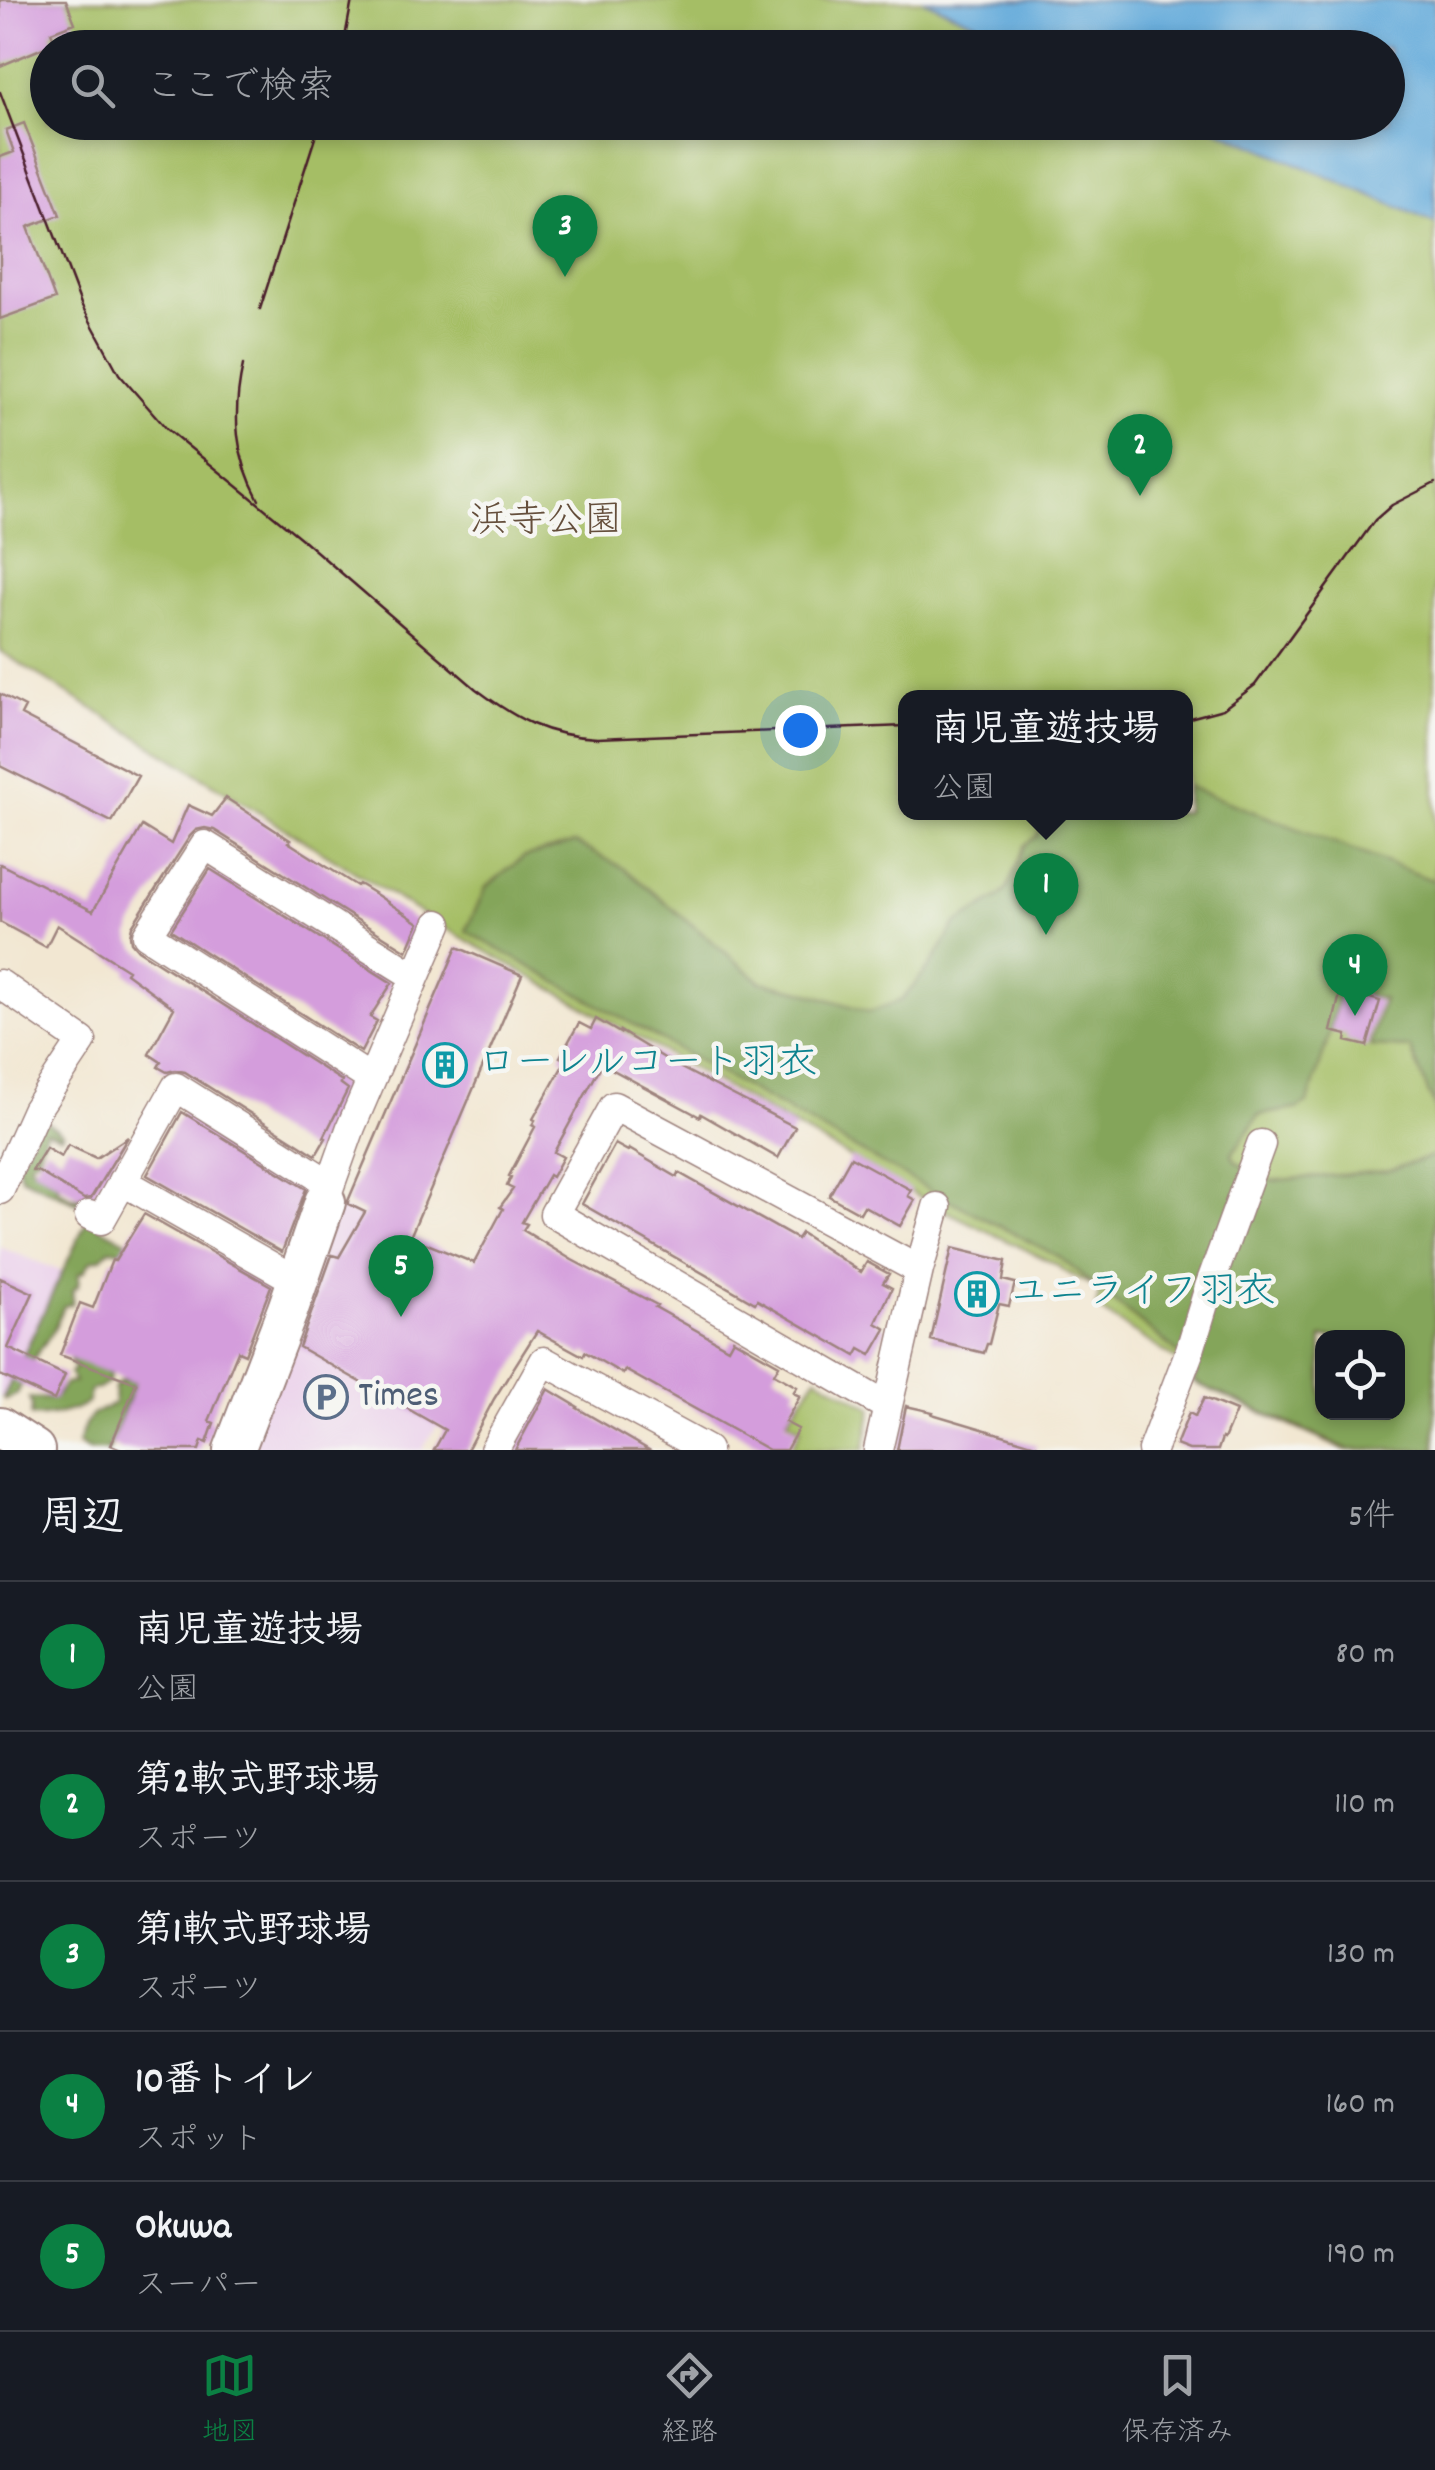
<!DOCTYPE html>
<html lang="ja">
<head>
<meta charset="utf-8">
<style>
	:root { --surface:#171b24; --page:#20242c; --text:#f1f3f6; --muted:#9ea1a6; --line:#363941; --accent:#0b8043 }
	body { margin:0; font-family:Dekko,"Klee One",sans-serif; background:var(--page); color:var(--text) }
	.controls { position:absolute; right:30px; bottom:30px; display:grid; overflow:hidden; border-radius:20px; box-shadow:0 5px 15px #0003 }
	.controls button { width:90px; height:90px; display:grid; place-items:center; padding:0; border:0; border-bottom:2px solid var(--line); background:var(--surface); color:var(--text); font:50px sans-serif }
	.you { position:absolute; left:800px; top:730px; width:35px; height:35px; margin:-25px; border:8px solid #fff; border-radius:50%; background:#1a73e8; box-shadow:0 0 0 15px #1a73e833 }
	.badge { display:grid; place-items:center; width:65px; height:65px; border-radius:50%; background:var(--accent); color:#fff; font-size:32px; font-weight:700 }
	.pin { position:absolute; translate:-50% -82px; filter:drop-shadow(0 2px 5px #0008) }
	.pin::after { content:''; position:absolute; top:52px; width:35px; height:30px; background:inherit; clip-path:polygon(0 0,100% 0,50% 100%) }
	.popup { position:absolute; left:898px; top:690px; width:295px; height:130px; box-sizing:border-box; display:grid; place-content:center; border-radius:20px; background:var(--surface); filter:drop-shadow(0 2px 8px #0005); font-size:32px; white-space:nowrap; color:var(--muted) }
	.popup b { font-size:38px; color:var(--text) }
	.popup::after { content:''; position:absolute; left:50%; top:100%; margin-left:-20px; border:20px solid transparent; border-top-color:var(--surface) }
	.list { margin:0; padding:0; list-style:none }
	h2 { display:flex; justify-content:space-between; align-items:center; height:130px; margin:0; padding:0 40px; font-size:42px }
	h2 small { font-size:32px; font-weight:400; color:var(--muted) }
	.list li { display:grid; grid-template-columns:65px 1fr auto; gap:30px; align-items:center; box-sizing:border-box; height:150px; padding:0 40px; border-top:2px solid var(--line) }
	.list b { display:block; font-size:38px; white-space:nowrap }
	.list p { margin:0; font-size:32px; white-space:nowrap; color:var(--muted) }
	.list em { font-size:32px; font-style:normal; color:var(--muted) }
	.icon { flex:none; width:55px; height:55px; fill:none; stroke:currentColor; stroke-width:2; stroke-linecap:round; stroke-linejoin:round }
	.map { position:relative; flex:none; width:1435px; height:1450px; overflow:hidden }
	.search { position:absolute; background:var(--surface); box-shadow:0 5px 15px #0003; left:30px; right:30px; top:30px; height:110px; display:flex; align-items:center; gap:25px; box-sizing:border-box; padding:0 35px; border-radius:55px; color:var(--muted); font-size:38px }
	.sheet { height:880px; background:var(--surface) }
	nav { display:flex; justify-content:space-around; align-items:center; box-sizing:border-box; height:140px; border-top:2px solid var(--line); background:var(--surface); font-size:28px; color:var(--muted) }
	nav a { display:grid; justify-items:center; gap:5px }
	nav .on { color:var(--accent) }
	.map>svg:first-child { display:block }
	.built { fill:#ebd1eb }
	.green { fill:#a5be65; stroke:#786e48; stroke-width:2.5; fill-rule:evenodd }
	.forest { fill:#84a55a; stroke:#676242; stroke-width:2.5; fill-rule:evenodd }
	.water { fill:#64aada; stroke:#576482; stroke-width:2.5 }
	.building { fill:#d49ddc }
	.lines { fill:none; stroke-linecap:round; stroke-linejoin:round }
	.street-casing { stroke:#9e837e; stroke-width:31 }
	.secondary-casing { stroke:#9e837e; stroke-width:44 }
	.street { stroke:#fff; stroke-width:28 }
	.secondary { stroke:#fff; stroke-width:40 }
	.tram { stroke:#4a1f2b; stroke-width:2.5 }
	.labels { text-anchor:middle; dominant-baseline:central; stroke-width:9; stroke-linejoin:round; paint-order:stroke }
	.park-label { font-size:38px; fill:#654f3c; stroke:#f6f6f2 }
	.culture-label { font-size:38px; fill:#0d838f; stroke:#f6f6f2; text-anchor:start }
	.service-label { font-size:38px; fill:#4e5e75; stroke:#f6f6f2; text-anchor:start }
</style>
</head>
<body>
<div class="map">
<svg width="1435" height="1450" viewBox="0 0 1435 1450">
	<rect width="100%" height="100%" fill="#f6f6f2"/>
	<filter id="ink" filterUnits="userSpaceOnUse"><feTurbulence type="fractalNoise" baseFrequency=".01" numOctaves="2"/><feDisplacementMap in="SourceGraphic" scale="20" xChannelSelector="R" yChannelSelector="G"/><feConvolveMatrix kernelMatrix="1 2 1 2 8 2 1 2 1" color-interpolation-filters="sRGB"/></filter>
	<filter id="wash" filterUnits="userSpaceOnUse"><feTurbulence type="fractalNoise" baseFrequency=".0048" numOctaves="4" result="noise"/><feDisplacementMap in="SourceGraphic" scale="40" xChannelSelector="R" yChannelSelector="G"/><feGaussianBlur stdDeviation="2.25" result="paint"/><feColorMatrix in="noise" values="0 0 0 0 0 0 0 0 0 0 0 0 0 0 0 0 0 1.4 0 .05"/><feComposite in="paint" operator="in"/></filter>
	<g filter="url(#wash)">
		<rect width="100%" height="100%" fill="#f2e7d2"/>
		<path class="built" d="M325 1202 489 1268 445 1413 422 1450H243Z
			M0 1247 63 1272 3 1398 0 1396V1365L33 1293 0 1278Z"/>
		<path class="green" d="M0 0H923L1032 47 48 48V122L1203 123 1435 223V1450H1344L1193 1382 1198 1369 1178 1361 1096 1308 1100 1289 1063 1271 1057 1265 937 1207 438 924 0 651ZM906 698H1186V812H906ZM1322 1338H1398V1412H1322Z
			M817 1377 872 1408 864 1450H790L801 1429 787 1420Z"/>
		<path class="forest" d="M1186 786 1435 881V1108L1410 1048 1370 1046 1383 999 1341 989 1326 1046 1308 1102 1296 1109 1259 1115 1232 1154 1235 1161 1268 1181 1386 1171 1435 1156V1450H1350L1193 1382 1198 1369 1059 1257 928 1189 466 931 486 887 524 857 575 843 625 869 761 982 802 991 870 1012 902 1000 931 965 956 924 999 897 1007 889 1025 845 1037 836 1045 813 1186 812ZM1322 1338H1398V1412H1322Z
			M42 1119 63 1133 61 1136 46 1131 38 1157 31 1161 30 1165 59 1184 57 1188 71 1197 84 1198 79 1204 21 1177 18 1165Z
			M87 1220 152 1255 110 1249 102 1258 91 1261 84 1272 79 1273 78 1286 73 1290 72 1304 64 1306 55 1328 33 1360 17 1394 6 1400 3 1398Z
			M71 1356 110 1373 109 1382 98 1389 90 1390 88 1403C74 1411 47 1418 31 1416L32 1406 29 1398 54 1399 65 1384 75 1382 70 1373 75 1368 70 1362Z
			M122 1380 135 1381 109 1450H88L78 1444 85 1424 92 1415 114 1403 115 1386Z"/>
		<path class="water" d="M923 0H1435V223L1203 123 1388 122V48L1032 47Z"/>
		<g id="blocks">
			<path class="building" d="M0 0H66L75 23 51 32 55 43 0 66Z
				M24 123 60 215 28 227 55 299 0 319V157L14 152 6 130Z
				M0 694 25 707 21 715 138 776 112 822 0 766Z
				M226 798 290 840 288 842 357 886 359 884 377 895 419 923 407 951 214 830 205 828 196 830 190 836 132 926 130 935 131 942 138 950 342 1081 340 1083 348 1089 324 1137 326 1138 316 1155 185 1072 175 1070 167 1072 158 1067 161 1062 149 1054 174 1008 126 973 128 970 57 925 46 947 0 922V864L93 911 142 826 171 844 188 805 212 816Z
				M210 869 392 983 370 1017 377 1021 361 1052 171 930Z
				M457 947 522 975 410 1237 474 1263 503 1209 500 1207 513 1189 507 1186 511 1177 509 1176 535 1127 532 1125 535 1120 533 1119 566 1060 560 1057 579 1023 591 1029 596 1019 620 1033V1031L679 1067 795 1127 778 1158 701 1114 700 1117 602 1064 554 1152 563 1157 552 1177 549 1175 522 1222 527 1224 523 1230 572 1260 657 1305 655 1307 728 1348 733 1339 779 1365 774 1374 797 1387 793 1393 800 1396 785 1422 798 1429 786 1450H769L625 1370 623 1374 585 1352 583 1356 537 1331 494 1399 467 1450H434L445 1430 299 1347 332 1255 339 1257 365 1212 348 1204V1201Z
				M1340 994 1356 999 1357 994 1380 1001 1367 1046 1346 1041 1347 1035 1331 1031Z
				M182 1112 306 1189 282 1252 147 1175Z
				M128 1137 91 1198 84 1199 37 1171H32L46 1148 61 1157 68 1145 96 1158Z
				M615 1144 628 1151 629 1149 677 1177 679 1173 797 1239 801 1233 861 1272 867 1262 889 1274 883 1283 892 1288 876 1323 886 1329 871 1355 860 1349 856 1356 757 1300 755 1303 582 1204Z
				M851 1157 911 1190 908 1196 915 1200 900 1226 864 1206 860 1213 829 1196Z
				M144 1214 271 1286 245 1354 238 1351 209 1421 214 1423 207 1443 202 1441 199 1450H123L111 1445 136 1383 60 1355 80 1303 93 1308 112 1260 115 1261Z
				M952 1248 1006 1261 1003 1280 1015 1283 1009 1306 999 1304 989 1344H987L984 1353 931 1340Z
				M0 1278 33 1293 8 1348 65 1375 54 1400 0 1375Z
				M548 1389 578 1407 577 1408 649 1450H515Z
				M1204 1398 1236 1411 1224 1439 1222 1438 1218 1450H1189L1176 1445 1189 1413 1195 1416Z
				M906 1406 933 1412 932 1414 1036 1445 1035 1450H897Z"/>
		</g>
	</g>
	<g filter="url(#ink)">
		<use href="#blocks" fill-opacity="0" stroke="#9e837e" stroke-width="2.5"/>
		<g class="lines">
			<g class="street-casing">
				<path id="street" d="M0 984 82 1041 36 1110 0 1190
					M371 1079 147 935 205 845 414 976
					M122 1181 297 1281
					M325 1200 351 1127 438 924
					M89 1215 101 1220 176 1087 330 1184
					M886 1406 554 1214 614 1106 919 1270
					M494 1450 544 1361 707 1450
					M878 1450 919 1270 937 1207
					M1152 1450 1190 1350 1209 1287 1261 1144"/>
			</g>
			<g class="secondary-casing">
				<path id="secondary" d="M0 1428 34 1450
					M234 1450 288 1309 325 1202"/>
			</g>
			<use href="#street" class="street"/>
			<use href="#secondary" class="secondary"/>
			<path class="tram" d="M343 48 352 0
				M0 92 81 304 119 374 167 429 302 539 476 689C516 719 546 736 597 738L906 726
				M260 309 320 122
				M243 365C232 415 235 456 259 500
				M1186 719 1223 709 1255 685 1375 520 1392 505 1435 483"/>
		</g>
	</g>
	<defs>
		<g id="building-ring" transform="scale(2.25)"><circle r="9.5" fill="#f6f6f2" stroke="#0f9aa8" stroke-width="1.5"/><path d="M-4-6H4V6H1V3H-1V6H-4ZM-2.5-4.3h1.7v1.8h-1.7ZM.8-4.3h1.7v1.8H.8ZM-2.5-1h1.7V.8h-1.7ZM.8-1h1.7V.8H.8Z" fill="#0f9aa8"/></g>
		<g id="parking-ring" transform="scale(2.25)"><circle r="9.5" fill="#f6f6f2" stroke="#5c6f8a" stroke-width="1.5"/><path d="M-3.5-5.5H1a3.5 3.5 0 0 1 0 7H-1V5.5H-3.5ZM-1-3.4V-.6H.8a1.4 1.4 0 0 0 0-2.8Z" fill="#5c6f8a"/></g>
	</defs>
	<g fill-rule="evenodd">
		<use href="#building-ring" x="445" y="1065"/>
		<use href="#building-ring" x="977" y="1294"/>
		<use href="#parking-ring" x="326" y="1397"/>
	</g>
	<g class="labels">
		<g class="park-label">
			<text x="546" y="523">浜寺公園</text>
		</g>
		<g class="culture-label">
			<text x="478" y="1065">ローレルコート羽衣</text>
			<text x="1010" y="1294">ユニライフ羽衣</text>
		</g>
		<g class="service-label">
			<text x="358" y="1397">Times</text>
		</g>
	</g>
</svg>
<div class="controls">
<button><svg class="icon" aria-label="locate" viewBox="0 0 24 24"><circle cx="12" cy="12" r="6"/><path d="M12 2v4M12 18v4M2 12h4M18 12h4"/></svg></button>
</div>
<div class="you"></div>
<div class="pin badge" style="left:1046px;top:935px">1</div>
<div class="popup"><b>南児童遊技場</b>公園</div>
<div class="pin badge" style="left:1140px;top:496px">2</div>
<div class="pin badge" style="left:565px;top:277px">3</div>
<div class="pin badge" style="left:1355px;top:1016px">4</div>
<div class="pin badge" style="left:401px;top:1317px">5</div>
<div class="search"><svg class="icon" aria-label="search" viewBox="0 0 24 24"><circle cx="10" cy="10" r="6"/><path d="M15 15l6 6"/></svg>ここで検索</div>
</div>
<section class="sheet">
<h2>周辺<small>5件</small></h2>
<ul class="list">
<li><span class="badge">1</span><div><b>南児童遊技場</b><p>公園</p></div><em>80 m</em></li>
<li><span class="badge">2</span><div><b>第2軟式野球場</b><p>スポーツ</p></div><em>110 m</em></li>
<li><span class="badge">3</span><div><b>第1軟式野球場</b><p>スポーツ</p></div><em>130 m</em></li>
<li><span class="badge">4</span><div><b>10番トイレ</b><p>スポット</p></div><em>160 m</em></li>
<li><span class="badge">5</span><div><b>Okuwa</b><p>スーパー</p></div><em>190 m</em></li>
</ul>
</section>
<nav>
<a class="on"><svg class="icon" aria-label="map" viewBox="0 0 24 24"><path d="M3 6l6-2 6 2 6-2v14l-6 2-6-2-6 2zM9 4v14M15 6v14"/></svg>地図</a>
<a><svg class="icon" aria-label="directions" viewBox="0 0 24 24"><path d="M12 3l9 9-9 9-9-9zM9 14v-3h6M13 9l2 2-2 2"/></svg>経路</a>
<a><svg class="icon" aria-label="saved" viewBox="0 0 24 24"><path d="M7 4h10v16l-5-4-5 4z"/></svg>保存済み</a>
</nav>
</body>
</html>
